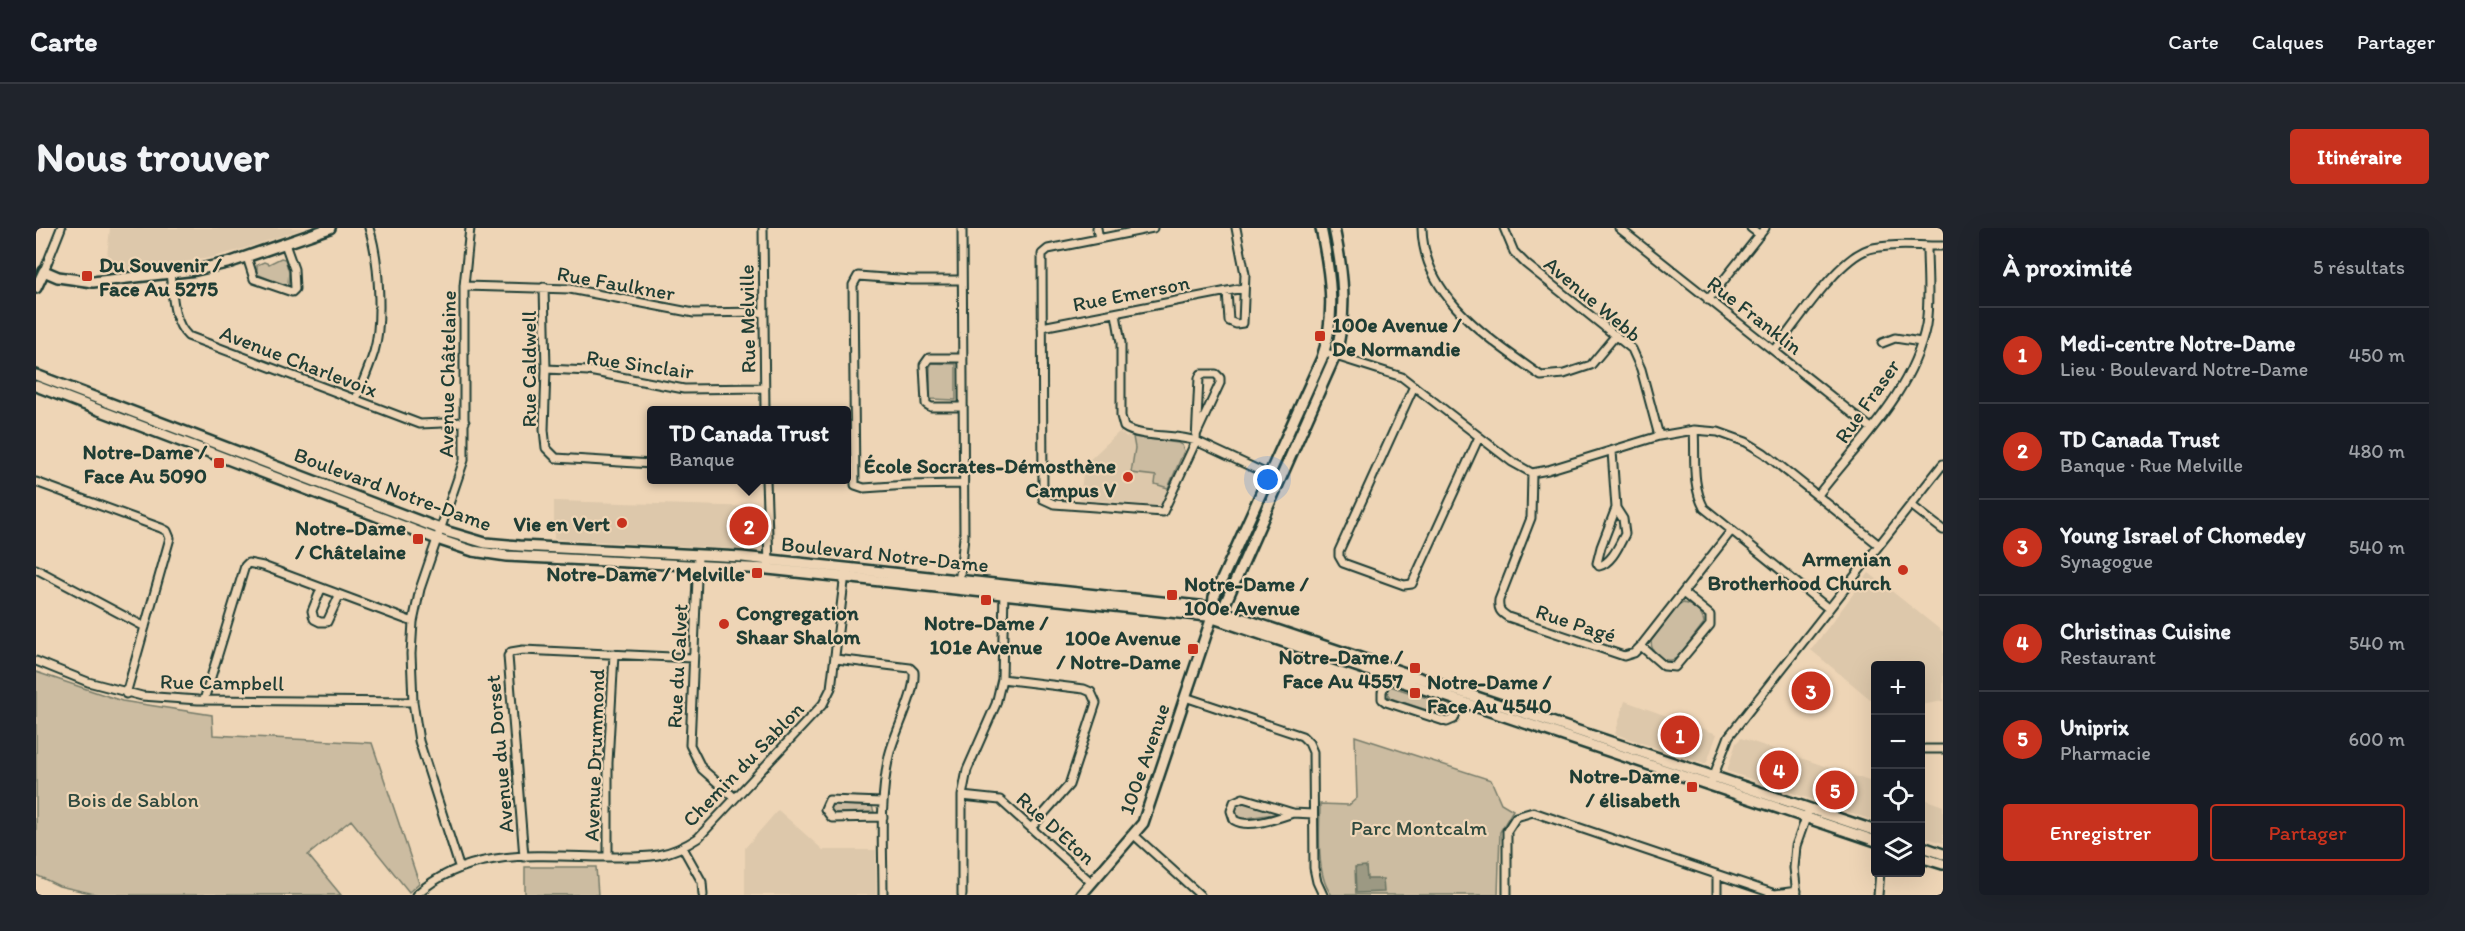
<!DOCTYPE html>
<html lang="fr">
<head>
<meta charset="utf-8">
<style>
	:root { --surface:#171b24; --page:#20242c; --text:#f1f3f6; --muted:#9ea1a6; --line:#363941; --accent:#c8321e }
	body { margin:0; font-family:Itim,sans-serif; background:var(--page); color:var(--text) }
	.controls { position:absolute; right:18px; bottom:18px; display:grid; overflow:hidden; border-radius:6px; box-shadow:0 6px 24px #0002 }
	.controls button { width:54px; height:54px; display:grid; place-items:center; padding:0; border:0; border-bottom:2px solid var(--line); background:var(--surface); color:var(--text); font:30px sans-serif }
	.you { position:absolute; left:1232px; top:252px; width:21px; height:21px; margin:-15px; border:4px solid #fff; border-radius:50%; background:#1a73e8; box-shadow:0 0 0 9px #1a73e833 }
	.badge { display:grid; place-items:center; width:39px; height:39px; border-radius:50%; background:var(--accent); color:#fff; font-size:20px; font-weight:700 }
	.pin { position:absolute; translate:-50% -50%; border:3px solid #fff; box-shadow:0 2px 6px #0006 }
	.popup { position:absolute; left:611px; top:178px; width:204px; height:78px; box-sizing:border-box; display:grid; place-content:center; border-radius:6px; background:var(--surface); filter:drop-shadow(0 2px 4px #0005); font-size:20px; white-space:nowrap; color:var(--muted) }
	.popup b { font-size:22px; color:var(--text) }
	.popup::after { content:''; position:absolute; left:50%; top:100%; margin-left:-12px; border:12px solid transparent; border-top-color:var(--surface) }
	.list { margin:0; padding:0; list-style:none }
	h2 { display:flex; justify-content:space-between; align-items:center; height:78px; margin:0; padding:0 24px; font-size:26px }
	h2 small { font-size:20px; font-weight:400; color:var(--muted) }
	.list li { display:grid; grid-template-columns:39px 1fr auto; gap:18px; align-items:center; box-sizing:border-box; height:96px; padding:0 24px; border-top:2px solid var(--line) }
	.list b { display:block; font-size:22px; white-space:nowrap }
	.list p { margin:0; font-size:20px; white-space:nowrap; color:var(--muted) }
	.list em { font-size:20px; font-style:normal; color:var(--muted) }
	.actions { display:flex; gap:12px; padding:18px 24px }
	.actions a { flex:1; padding:14px 0; border:2px solid var(--accent); border-radius:6px; text-align:center; font-size:21px; color:var(--accent) }
	.actions .main { background:var(--accent); color:#fff }
	.icon { flex:none; width:33px; height:33px; fill:none; stroke:currentColor; stroke-width:2; stroke-linecap:round; stroke-linejoin:round }
	.map { position:relative; flex:none; width:1907px; height:667px; overflow:hidden; border-radius:6px }
	header { display:flex; align-items:center; gap:36px; box-sizing:border-box; height:84px; padding:0 30px; background:var(--surface); border-bottom:2px solid var(--line) }
	header strong { font-size:28px }
	nav { display:flex; gap:33px; margin-inline-start:auto; font-size:21px }
	.intro { display:flex; align-items:center; justify-content:space-between; box-sizing:border-box; height:144px; padding:0 36px }
	h1 { margin:0; font-size:42px }
	.button { padding:15px 27px; border-radius:6px; background:var(--accent); color:#fff; font-size:21px; font-weight:700 }
	main { display:flex; gap:36px; padding:0 36px }
	aside { flex:1; background:var(--surface); border-radius:6px; box-shadow:0 6px 24px #0002 }
	.map>svg:first-child { display:block }
	.built { fill:#ddc8ab }
	.green { fill:#ccbca1; stroke:#767c6a; stroke-width:1.5 }
	.water { fill:#9c9983; stroke:#6a7463; stroke-width:1.5 }
	.lines { fill:none; stroke-linecap:round; stroke-linejoin:round }
	.minor-casing { stroke:#1f3d34; stroke-width:11 }
	.tertiary-casing { stroke:#1f3d34; stroke-width:14 }
	.minor { stroke:#eed5b6; stroke-width:7 }
	.tertiary { stroke:#eed5b6; stroke-width:9 }
	.poi-dot { fill:#c8321e; stroke:#eed5b6; stroke-width:2 }
	.labels { text-anchor:middle; dominant-baseline:central; stroke-width:4.5; stroke-linejoin:round; paint-order:stroke }
	.poi-label { font-size:21px; font-weight:bold; fill:#1f3d34; stroke:#eed5b6; text-anchor:end }
	.street-label { font-size:21px; fill:#1f3d34; stroke:#eed5b6 }
	.park-label { font-size:21px; fill:#304a3f; stroke:#eed5b6 }
</style>
</head>
<body>
<header>
<strong>Carte</strong>
<nav><a>Carte</a><a>Calques</a><a>Partager</a></nav>
</header>
<div class="intro"><h1>Nous trouver</h1><a class="button">Itinéraire</a></div>
<main>
<div class="map">
<svg width="1907" height="667" viewBox="0 0 1907 667">
	<rect width="100%" height="100%" fill="#eed5b6"/>
	<filter id="ink" filterUnits="userSpaceOnUse"><feTurbulence type="fractalNoise" baseFrequency=".0167" numOctaves="2"/><feDisplacementMap in="SourceGraphic" scale="12" xChannelSelector="R" yChannelSelector="G"/><feConvolveMatrix kernelMatrix="1 2 1 2 8 2 1 2 1" color-interpolation-filters="sRGB"/></filter>
	<g filter="url(#ink)">
		<path class="built" d="M74 0H269L207 21 174 30 69 46Z
			M1083 204 1091 209 1142 215 1147 219 1148 223 1124 278 1044 271 1048 237Z
			M518 273 723 279 726 317 721 322 518 311Z
			M1833 345 1907 404V473L1885 477 1884 437H1840L1839 475 1775 422Z
			M1589 473 1681 506 1671 534 1668 536 1579 506Z
			M1705 510 1839 555V593L1691 543 1700 515Z
			M1885 570 1907 578V615L1885 608Z
			M742 582 787 622H840V667H709V620Z"/>
		<path class="green" d="M245 30 249 31 253 44 252 57 249 58 221 46V37L228 34 233 36Z
			M896 135 920 136V172L894 171V139Z
			M1097 209 1142 215 1146 217 1148 223 1132 260 1119 256 1120 248 1095 245 1099 220Z
			M1647 375C1657 377 1667 385 1668 395L1641 430C1629 437 1615 426 1615 413L1642 378Z
			M0 444 86 473 176 487 177 507 336 515 383 655 373 664 315 592 272 627 305 667H63L23 658 0 647Z
			M1354 458 1375 465V467L1378 468 1379 466 1415 478 1416 484 1409 488 1354 470 1351 463Z
			M1319 508 1455 552 1465 575 1477 582 1464 604 1462 667H1296C1279 648 1284 600 1284 576L1313 577 1321 570Z
			M1205 574H1208L1245 585 1204 591 1198 583 1200 577Z
			M799 575 803 577 836 578 838 584 797 585 792 580Z
			M489 639H560L562 667H489Z"/>
		<path class="water" d="M1330 638 1331 651H1347L1348 664 1320 665 1319 639Z"/>
		<g class="lines">
			<g class="minor-casing">
				<path id="minor" d="M727 0 729 182
					M1061 0 1063 11
					M1117 0 1012 21 1006 26 1007 271 1018 276 1127 284 1160 213 1163 150 1165 146H1180L1184 150V155L1160 207
					M1386 0C1387 70 1454 111 1505 148L1528 146 1555 137 1580 107
					M1468 0 1478 24 1490 36 1596 121 1605 141 1623 208
					M1583 0 1835 200
					M1715 0 1724 7
					M211 29 218 51 256 64 259 61 258 41 249 16
					M8 43 25 0
					M134 45C137 66 136 93 152 108L384 196 429 194
					M926 52H876L822 48 817 57 819 257 828 260 872 257 927 256
					M428 58 534 61 658 85 727 84
					M508 59 510 141 508 202 510 220 520 230 616 236
					M1191 63 1193 93 1200 96 1207 95 1209 46 1200 0
					M1672 72 1729 0
					M1080 86 1085 115V188L1088 199C1103 210 1140 206 1160 213L1244 252
					M1006 99 1207 60
					M1846 115 1859 110 1885 114
					M1738 123C1760 96 1801 31 1833 21 1855 15 1884 18 1907 18
					M1287 124 1366 149 1476 234 1496 245 1512 242 1623 208 1658 202 1682 204 1710 214 1728 225 1843 317
					M927 130H893L888 137 890 176 895 179H927
					M510 141 553 143 648 161 729 160
					M1378 158 1303 323V328L1307 335 1368 357 1376 356 1443 209
					M320 171C326 156 333 140 338 124 347 93 343 30 333 0
					M1658 202C1660 228 1655 256 1668 280L1793 381
					M1576 223 1580 280 1587 291 1589 306C1583 317 1576 335 1563 338L1561 335 1565 319 1580 280
					M1496 245 1495 290 1463 372C1462 381 1464 384 1472 389L1588 428 1598 425 1605 418 1695 303
					M730 252 733 335
					M0 254 125 300 131 303 134 310 90 466
					M1782 267C1822 215 1877 164 1890 97 1894 72 1891 44 1891 18
					M1875 277 1907 302
					M662 327 654 517 666 541 699 570
					M0 341 109 399
					M923 356 928 309 926 0
					M285 361 276 383 278 391 284 394H291L303 368
					M1605 418 1628 438 1639 439 1674 397V387L1647 365
					M800 431 874 440 878 444C880 466 858 505 853 528 843 574 847 621 847 667
					M0 433 52 454 106 468 162 472 377 474
					M1352 444 1346 464V471L1350 474 1411 494 1418 491 1424 473
					M966 451 1048 461 1055 464 1060 475 1033 557 996 599
					M1149 469 1266 508 1273 515 1277 524 1278 640 1281 654 1287 667
					M168 472 209 338 212 335 227 338 377 394
					M1889 521H1907
					M1676 552 1693 508 1907 236
					M926 568 964 572 1056 655
					M846 574 793 572 789 581 796 590 847 589
					M1257 585C1242 590 1213 601 1198 592L1195 583 1198 574 1207 570 1257 585 1277 586
					M1098 607 1164 667
					M647 620 666 654 667 667
					M488 629 472 428 475 424 487 422 657 430
					M572 629V535L578 426
					M423 638 383 513 377 474 375 426 377 394 384 361 428 232V58L434 0
					M1681 647V667
					M380 667C432 619 503 628 569 629 606 629 629 632 662 610L787 476 795 460 809 346
					M926 667V568L931 542 960 476 966 451 968 362
					M1471 667V603L1480 589 1497 584 1739 666 1761 663
					M1761 667 1758 640 1760 618 1773 581
					M1842 667 1844 644"/>
			</g>
			<g class="tertiary-casing">
				<path id="tertiary" d="M0 60 8 43 22 49 57 54 160 42 195 34 294 0
					M0 147 412 304 449 315 483 318 706 329 1172 379 1840 603
					M0 158 401 311 437 323 471 328 732 341 1171 388 1840 613
					M1180 386 1189 376 1299 128C1312 84 1307 44 1298 0
					M1884 618 1907 626
					M1884 629 1907 636
					M1045 667 1107 595 1176 389 1178 369 1286 130C1301 86 1294 44 1285 0"/>
			</g>
			<use href="#minor" class="minor"/>
			<use href="#tertiary" class="tertiary"/>
		</g>
	</g>
	<g class="poi-dot">
		<rect x="45" y="42" width="12" height="12" rx="3"/>
		<rect x="1278" y="102" width="12" height="12" rx="3"/>
		<rect x="177" y="229" width="12" height="12" rx="3"/>
		<circle cx="1092" cy="249" r="6"/>
		<circle cx="586" cy="295" r="6"/>
		<rect x="376" y="305" width="12" height="12" rx="3"/>
		<circle cx="1867" cy="342" r="6"/>
		<rect x="715" y="339" width="12" height="12" rx="3"/>
		<rect x="1130" y="361" width="12" height="12" rx="3"/>
		<rect x="944" y="366" width="12" height="12" rx="3"/>
		<circle cx="688" cy="396" r="6"/>
		<rect x="1151" y="415" width="12" height="12" rx="3"/>
		<rect x="1373" y="434" width="12" height="12" rx="3"/>
		<rect x="1373" y="459" width="12" height="12" rx="3"/>
		<rect x="1650" y="553" width="12" height="12" rx="3"/>
	</g>
	<g class="labels">
		<g class="poi-label">
			<text x="63" y="36" text-anchor="start">Du Souvenir /<tspan x="63" dy="24">Face Au 5275</tspan></text>
			<text x="1296" y="96" text-anchor="start">100e Avenue /<tspan x="1296" dy="24">De Normandie</tspan></text>
			<text x="171" y="223">Notre-Dame /<tspan x="171" dy="24">Face Au 5090</tspan></text>
			<text x="1080" y="237">École Socrates-Démosthène<tspan x="1080" dy="24">Campus V</tspan></text>
			<text x="574" y="295">Vie en Vert</text>
			<text x="370" y="299">Notre-Dame<tspan x="370" dy="24">/ Châtelaine</tspan></text>
			<text x="1855" y="330">Armenian<tspan x="1855" dy="24">Brotherhood Church</tspan></text>
			<text x="709" y="345">Notre-Dame / Melville</text>
			<text x="1148" y="355" text-anchor="start">Notre-Dame /<tspan x="1148" dy="24">100e Avenue</tspan></text>
			<text x="700" y="384" text-anchor="start">Congregation<tspan x="700" dy="24">Shaar Shalom</tspan></text>
			<text x="950" y="394" text-anchor="middle">Notre-Dame /<tspan x="950" dy="24">101e Avenue</tspan></text>
			<text x="1145" y="409">100e Avenue<tspan x="1145" dy="24">/ Notre-Dame</tspan></text>
			<text x="1367" y="428">Notre-Dame /<tspan x="1367" dy="24">Face Au 4557</tspan></text>
			<text x="1391" y="453" text-anchor="start">Notre-Dame /<tspan x="1391" dy="24">Face Au 4540</tspan></text>
			<text x="1644" y="547">Notre-Dame<tspan x="1644" dy="24">/ élisabeth</tspan></text>
		</g>
		<g class="street-label">
			<text transform="translate(580 55) rotate(10)">Rue Faulkner</text>
			<text transform="translate(1095 65) rotate(-11)">Rue Emerson</text>
			<text transform="translate(1557 71) rotate(40)">Avenue Webb</text>
			<text transform="translate(1719 87) rotate(38)">Rue Franklin</text>
			<text transform="translate(711 91) rotate(-91)">Rue Melville</text>
			<text transform="translate(263 133) rotate(21)">Avenue Charlevoix</text>
			<text transform="translate(604 136) rotate(8)">Rue Sinclair</text>
			<text transform="translate(492 141) rotate(-90)">Rue Caldwell</text>
			<text transform="translate(411 146) rotate(-89)">Avenue Châtelaine</text>
			<text transform="translate(1831 173) rotate(-55)">Rue Fraser</text>
			<text transform="translate(357 261) rotate(20)">Boulevard Notre-Dame</text>
			<text transform="translate(849 326) rotate(6)">Boulevard Notre-Dame</text>
			<text transform="translate(1540 395) rotate(18)">Rue Pagé</text>
			<text transform="translate(641 438) rotate(-87)">Rue du Calvet</text>
			<text transform="translate(186 454) rotate(1)">Rue Campbell</text>
			<text transform="translate(463 526) rotate(-95)">Avenue du Dorset</text>
			<text transform="translate(558 527) rotate(-88)">Avenue Drummond</text>
			<text transform="translate(1108 531) rotate(-71)">100e Avenue</text>
			<text transform="translate(707 536) rotate(-46)">Chemin du Sablon</text>
			<text transform="translate(1020 600) rotate(42)">Rue D'Eton</text>
		</g>
		<g class="park-label">
			<text x="97" y="571">Bois de Sablon</text>
			<text x="1383" y="599">Parc Montcalm</text>
		</g>
	</g>
</svg>
<div class="controls">
<button>+</button>
<button>−</button>
<button><svg class="icon" aria-label="locate" viewBox="0 0 24 24"><circle cx="12" cy="12" r="6"/><path d="M12 2v4M12 18v4M2 12h4M18 12h4"/></svg></button>
<button><svg class="icon" aria-label="layers" viewBox="0 0 24 24"><path d="M12 4l9 5-9 5-9-5zM3 14l9 5 9-5"/></svg></button>
</div>
<div class="you"></div>
<div class="pin badge" style="left:1644px;top:507px">1</div>
<div class="pin badge" style="left:713px;top:298px">2</div>
<div class="popup"><b>TD Canada Trust</b>Banque</div>
<div class="pin badge" style="left:1775px;top:463px">3</div>
<div class="pin badge" style="left:1743px;top:542px">4</div>
<div class="pin badge" style="left:1799px;top:562px">5</div>
</div>
<aside>
<h2>À proximité<small>5 résultats</small></h2>
<ul class="list">
<li><span class="badge">1</span><div><b>Medi-centre Notre-Dame</b><p>Lieu · Boulevard Notre-Dame</p></div><em>450 m</em></li>
<li><span class="badge">2</span><div><b>TD Canada Trust</b><p>Banque · Rue Melville</p></div><em>480 m</em></li>
<li><span class="badge">3</span><div><b>Young Israel of Chomedey</b><p>Synagogue</p></div><em>540 m</em></li>
<li><span class="badge">4</span><div><b>Christinas Cuisine</b><p>Restaurant</p></div><em>540 m</em></li>
<li><span class="badge">5</span><div><b>Uniprix</b><p>Pharmacie</p></div><em>600 m</em></li>
</ul>
<div class="actions"><a class="main">Enregistrer</a><a>Partager</a></div>
</aside>
</main>
</body>
</html>
